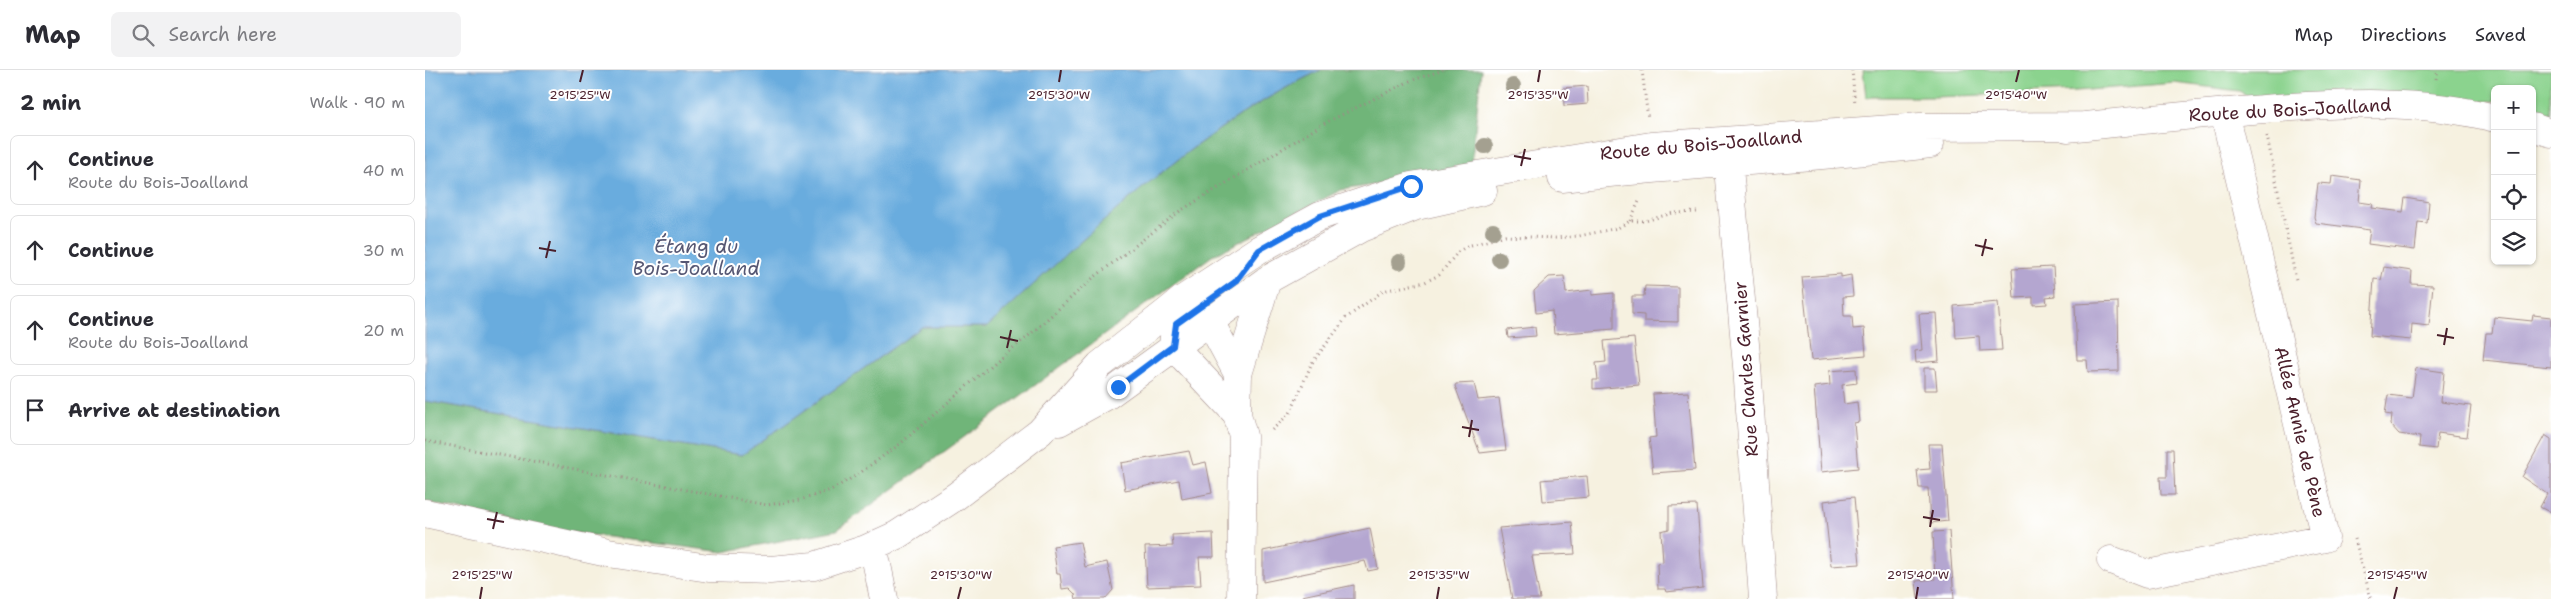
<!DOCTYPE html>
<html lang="en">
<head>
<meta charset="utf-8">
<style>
	:root { --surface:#fff; --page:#f2f2f3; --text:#2b2b33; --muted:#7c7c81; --line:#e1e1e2 }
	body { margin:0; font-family:"Shantell Sans",sans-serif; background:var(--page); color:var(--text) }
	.controls { position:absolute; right:15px; top:15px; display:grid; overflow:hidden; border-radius:8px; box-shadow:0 1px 4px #0004 }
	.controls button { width:45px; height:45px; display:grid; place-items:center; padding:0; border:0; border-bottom:1px solid var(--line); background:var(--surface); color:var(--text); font:25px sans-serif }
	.stop { position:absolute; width:15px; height:15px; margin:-11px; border:4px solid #1a73e8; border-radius:50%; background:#fff }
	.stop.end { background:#1a73e8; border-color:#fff; box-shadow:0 1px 5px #0008 }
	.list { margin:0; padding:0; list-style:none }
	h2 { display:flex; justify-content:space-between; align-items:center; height:65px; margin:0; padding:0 20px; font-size:21px }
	h2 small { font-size:16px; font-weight:400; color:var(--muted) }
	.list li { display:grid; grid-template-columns:32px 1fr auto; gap:15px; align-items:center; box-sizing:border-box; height:70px; margin:0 10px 10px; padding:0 10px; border:1px solid var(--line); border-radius:8px }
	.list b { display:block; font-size:19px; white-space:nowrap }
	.list p { margin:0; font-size:16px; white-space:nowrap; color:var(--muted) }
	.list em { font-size:16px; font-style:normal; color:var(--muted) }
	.icon { flex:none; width:28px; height:28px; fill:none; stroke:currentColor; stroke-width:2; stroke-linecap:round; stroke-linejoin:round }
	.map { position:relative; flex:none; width:2126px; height:529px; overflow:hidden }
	header { display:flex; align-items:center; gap:30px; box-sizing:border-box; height:70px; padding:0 25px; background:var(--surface); border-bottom:1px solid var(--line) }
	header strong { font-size:24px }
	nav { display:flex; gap:28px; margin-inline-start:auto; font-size:18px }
	.search { width:350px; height:45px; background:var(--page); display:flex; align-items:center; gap:12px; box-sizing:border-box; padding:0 18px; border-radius:8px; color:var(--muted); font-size:19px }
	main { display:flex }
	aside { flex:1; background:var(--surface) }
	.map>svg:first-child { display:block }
	.green { fill:#8bd38e; stroke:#6a795c }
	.forest { fill:#70b579; stroke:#5d6a52 }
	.water { fill:#69acde; stroke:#5a6684 }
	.building { fill:#b4a6d0 }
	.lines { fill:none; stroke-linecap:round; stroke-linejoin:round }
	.minor-casing { stroke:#a08886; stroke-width:29 }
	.path { stroke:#a08886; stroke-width:3; stroke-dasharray:1 4; stroke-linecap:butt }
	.minor { stroke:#fff; stroke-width:28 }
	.tree { fill:#a4a090 }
	.route { stroke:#1a73e8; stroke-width:6 }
	.ticks { fill:none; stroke:#4a1f2b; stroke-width:2 }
	.labels { text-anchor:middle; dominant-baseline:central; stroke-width:4; stroke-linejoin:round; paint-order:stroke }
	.street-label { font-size:18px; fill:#4a1f2b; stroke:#fff }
	.water-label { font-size:19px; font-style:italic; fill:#565773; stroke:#fff }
	.ticks-label { font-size:12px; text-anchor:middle; fill:#4a1f2b; stroke:#fff; stroke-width:4; stroke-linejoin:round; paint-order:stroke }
</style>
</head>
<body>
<header>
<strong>Map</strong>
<div class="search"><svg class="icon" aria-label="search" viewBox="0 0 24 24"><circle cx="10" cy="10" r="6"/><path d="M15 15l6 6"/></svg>Search here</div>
<nav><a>Map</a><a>Directions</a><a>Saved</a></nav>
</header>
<main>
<aside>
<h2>2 min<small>Walk · 90 m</small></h2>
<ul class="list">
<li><svg class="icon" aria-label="ahead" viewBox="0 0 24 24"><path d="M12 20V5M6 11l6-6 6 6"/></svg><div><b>Continue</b><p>Route du Bois-Joalland</p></div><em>40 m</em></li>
<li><svg class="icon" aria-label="ahead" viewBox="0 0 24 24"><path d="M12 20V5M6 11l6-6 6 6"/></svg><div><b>Continue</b></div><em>30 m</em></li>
<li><svg class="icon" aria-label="ahead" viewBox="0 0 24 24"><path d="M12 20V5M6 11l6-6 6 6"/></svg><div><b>Continue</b><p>Route du Bois-Joalland</p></div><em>20 m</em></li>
<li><svg class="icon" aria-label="arrive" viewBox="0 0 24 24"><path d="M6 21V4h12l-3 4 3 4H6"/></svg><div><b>Arrive at destination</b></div></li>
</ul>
</aside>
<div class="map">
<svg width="2126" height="529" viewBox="0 0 2126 529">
	<rect width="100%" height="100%" fill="#fff"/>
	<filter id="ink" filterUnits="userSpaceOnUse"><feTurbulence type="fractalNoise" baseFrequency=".02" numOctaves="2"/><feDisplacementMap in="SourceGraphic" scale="10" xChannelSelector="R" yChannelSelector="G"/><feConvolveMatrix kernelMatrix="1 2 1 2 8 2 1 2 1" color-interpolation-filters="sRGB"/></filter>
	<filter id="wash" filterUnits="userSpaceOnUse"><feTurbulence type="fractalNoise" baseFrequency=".0096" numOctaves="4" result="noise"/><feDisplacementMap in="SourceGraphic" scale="20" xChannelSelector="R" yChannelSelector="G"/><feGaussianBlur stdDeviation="1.12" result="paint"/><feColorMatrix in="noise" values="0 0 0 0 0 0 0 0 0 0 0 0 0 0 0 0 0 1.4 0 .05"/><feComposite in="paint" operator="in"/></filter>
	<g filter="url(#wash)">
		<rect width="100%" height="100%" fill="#f6f1e0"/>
		<path class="green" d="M1438 0H2126V45L2107 40V19H2070V31L1835 33 1814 21 1750 13 1651 21 1510 27H1441Z"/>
		<path class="forest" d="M896 0H1056L1046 100 916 120 787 186 412 460 298 482 128 460 0 432V331L317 385 497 257H562C666 163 768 60 896 0Z"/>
		<path class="water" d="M0 0H896C768 60 666 163 562 257H497L317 385 0 331Z"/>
		<g id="blocks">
			<path class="building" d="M1162 16 1163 34 1139 36 1138 18Z
				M1907 106 1936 110 1934 132 1948 134 1947 138 1978 142 1980 128 2004 132 2002 153 1993 152 1990 180 1943 174 1945 160 1891 153 1889 147 1893 113 1906 114Z
				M1628 197 1630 226 1621 227 1622 234 1608 235V227L1589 228 1587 199Z
				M1959 197 1987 201 1986 214 2008 215 2004 256 1987 254 1986 270 1945 266 1949 209 1956 210Z
				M1416 204V207L1426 205 1428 226 1418 227 1419 246H1427L1428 259 1439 258 1441 285 1386 290 1377 207Z
				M1139 206 1141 223 1167 220V225L1189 223V259L1129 264 1127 241 1111 243 1109 221 1124 207Z
				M1220 216 1253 217V252L1219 251V245L1207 244V226H1219Z
				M1573 232 1577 280 1555 281 1554 266 1531 268 1529 236Z
				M1693 232 1694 301 1663 302 1662 290H1652L1650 234Z
				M1511 243 1514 291 1491 293 1490 281 1497 280 1494 244Z
				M2108 245 2126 247V297L2058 290 2061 263H2067L2069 247 2107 251Z
				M1110 257 1111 266 1083 268 1082 260Z
				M1209 268 1214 315 1168 319V310H1173L1171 293 1181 292 1179 271Z
				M1499 298H1510L1512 320H1499Z
				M1991 298 2019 302 2016 332 2046 336 2042 367 2013 363 2011 379 1994 377 1995 367 1974 364 1966 355 1967 345 1960 344 1963 325 1987 328Z
				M1431 299 1432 313 1417 315 1419 334 1432 332 1434 352 1429 353 1433 398 1396 402 1389 317 1405 315 1404 301Z
				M1049 313 1053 330 1074 328 1081 380 1055 383 1030 316 1031 314Z
				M1263 322 1270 400 1228 403 1224 368 1231 367 1228 324Z
				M2120 365 2126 369V443L2115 437 2122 424 2097 407Z
				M1503 374H1517L1523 451 1505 453 1503 418H1494L1492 400 1505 399Z
				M1742 379H1748L1750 425H1736L1735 407H1742Z
				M764 381 768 395 781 392 787 423 757 429 754 410 700 420 696 393Z
				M1162 406 1164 427 1118 431 1116 410Z
				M1429 427 1435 494 1406 496 1399 431Z
				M1272 435 1278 518 1241 522 1240 519H1233L1232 493 1238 492 1236 461 1244 459V436Z
				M1147 452 1150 484 1107 486 1115 529H1087L1074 458Z
				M945 458 953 499 943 501 940 491 838 512V481Z
				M1524 461 1529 529H1493L1491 511 1510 509 1508 462Z
				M788 463 789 487H774L776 515 722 517 720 477 748 476 747 465Z
				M655 472 660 497 682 492 688 520 680 529H651L650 524 644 518 637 519 635 504H632L628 476Z
				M929 515V529H877V526Z"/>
		</g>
	</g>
	<g filter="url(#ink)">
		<use href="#blocks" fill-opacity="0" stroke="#a08886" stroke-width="1"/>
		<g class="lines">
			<g class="minor-casing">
				<path id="minor" d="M2107 57 2126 63
					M1642 58C1707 51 1773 44 1839 39 1917 33 1993 29 2070 48
					M1302 76 1322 296 1338 529
					M1137 108C1259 94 1382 89 1505 74
					M768 239 790 261 813 304 812 344 818 366 816 529
					M750 258 748 276 812 344
					M813 304 842 210
					M634 352 683 325 842 210 936 158 991 136 1058 121
					M0 443 183 483 284 498 345 500 389 496 441 479 472 465 530 427 615 362 675 295 757 230 833 180 895 146 986 116 1226 76 1495 57 1660 56
					M441 479 451 490 459 529
					M1686 490 1722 504 1900 468 1799 42"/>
			</g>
			<path class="path" d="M1217 0 1223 49
				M1427 0 1430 34
				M2011 9 2013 0
				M1842 66 1871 210
				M1205 151 1215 129
				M847 360 865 343 887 293 921 248 958 221 1000 212 1014 205 1033 182 1042 176 1080 166 1130 168 1154 166 1193 158 1205 151H1220L1248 143 1272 142
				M0 371 342 435 375 430 406 420 432 405 475 374 573 289 600 269 667 209 755 141 900 53 985 11 1018 0
				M1930 469 1946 529"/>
			<use href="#minor" class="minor"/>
		</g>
		<g class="tree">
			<circle cx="1088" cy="16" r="8"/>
			<circle cx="1060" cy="76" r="8"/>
			<circle cx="1068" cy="161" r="8"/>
			<circle cx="1074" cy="189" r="8"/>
			<circle cx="974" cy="192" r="8"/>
		</g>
	</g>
	<g class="lines" filter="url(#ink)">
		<path class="route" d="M693 317 748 276 751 254 810 212 834 180 895 146 986 116"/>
	</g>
	<path class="ticks" d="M155 12 158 0M634 12 636 0M1113 12 1115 0M1591 12 1594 0M1089 86 1106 89M1096 96 1100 79M1550 175 1568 179M114 178 131 181M1557 186 1561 169M121 188 125 171M2012 265 2029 268M575 267 593 271M2019 275 2022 258M582 278 586 260M1037 357 1054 360M1044 367 1047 350M1498 447 1515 450M62 449 79 452M1505 457 1508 440M68 459 72 442M55 529 57 517M533 529 536 517M1012 529 1014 517M1491 529 1493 517M1969 529 1972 517"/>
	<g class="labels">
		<g class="street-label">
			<text transform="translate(1865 40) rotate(-3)">Route du Bois-Joalland</text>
			<text transform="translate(1276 75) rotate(-5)">Route du Bois-Joalland</text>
			<text transform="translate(1321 299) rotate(-94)">Rue Charles Garnier</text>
			<text transform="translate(1875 362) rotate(77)">Allée Annie de Pène</text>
		</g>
		<g class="water-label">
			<text x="271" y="176">Étang du<tspan x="271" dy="22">Bois-Joalland</tspan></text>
		</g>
	</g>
	<g class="ticks-label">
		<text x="155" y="29">2°15'25"W</text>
		<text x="634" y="29">2°15'30"W</text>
		<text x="1113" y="29">2°15'35"W</text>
		<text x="1591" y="29">2°15'40"W</text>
		<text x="57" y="509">2°15'25"W</text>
		<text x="536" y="509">2°15'30"W</text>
		<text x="1014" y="509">2°15'35"W</text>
		<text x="1493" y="509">2°15'40"W</text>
		<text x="1972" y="509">2°15'45"W</text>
	</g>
</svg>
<div class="controls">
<button>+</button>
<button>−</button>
<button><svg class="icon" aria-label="locate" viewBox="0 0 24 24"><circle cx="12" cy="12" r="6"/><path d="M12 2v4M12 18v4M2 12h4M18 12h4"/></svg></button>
<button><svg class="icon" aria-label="layers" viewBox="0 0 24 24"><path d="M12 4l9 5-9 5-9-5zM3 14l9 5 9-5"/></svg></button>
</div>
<div class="stop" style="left:986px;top:116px"></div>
<div class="stop end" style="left:693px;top:317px"></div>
</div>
</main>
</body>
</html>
